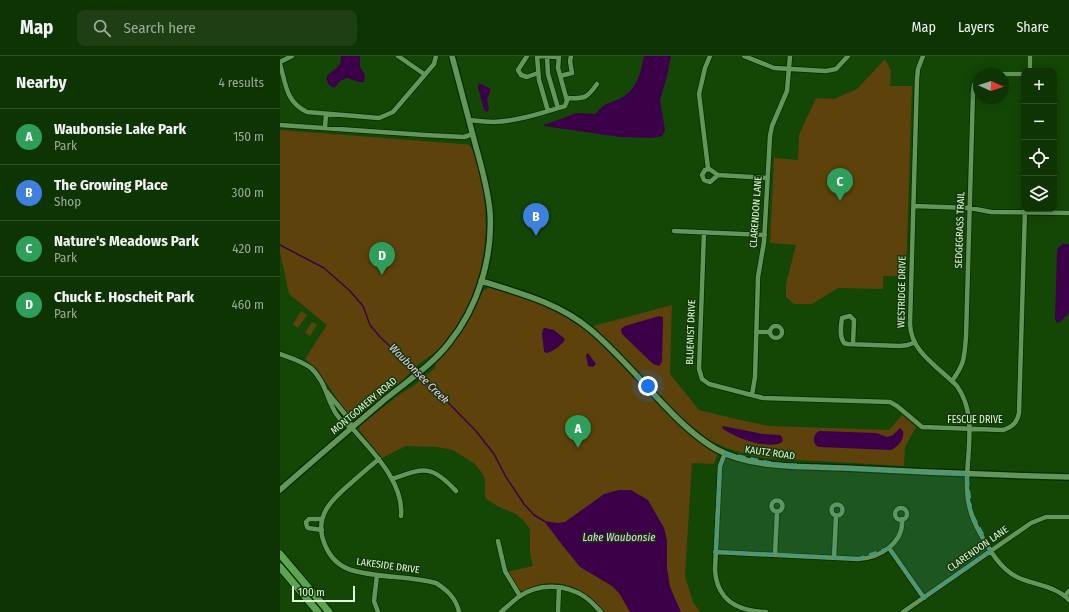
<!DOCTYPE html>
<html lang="en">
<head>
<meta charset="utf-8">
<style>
	:root { --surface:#0f3404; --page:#1d3f13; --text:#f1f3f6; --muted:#9baa9a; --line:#2f4f26; --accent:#8bbbb9 }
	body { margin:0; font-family:"Fira Sans Condensed",sans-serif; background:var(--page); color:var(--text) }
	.controls { position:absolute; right:12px; top:12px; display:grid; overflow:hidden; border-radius:8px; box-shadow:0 2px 10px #0003 }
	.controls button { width:36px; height:36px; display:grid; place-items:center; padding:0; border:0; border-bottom:1px solid var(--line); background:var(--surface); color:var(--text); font:20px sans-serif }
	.compass { position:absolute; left:693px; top:12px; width:36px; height:36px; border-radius:50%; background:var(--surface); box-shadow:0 2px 10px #0003; rotate:93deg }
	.scale { position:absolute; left:12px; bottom:10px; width:63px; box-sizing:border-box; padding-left:4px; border:2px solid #def9d8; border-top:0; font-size:11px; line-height:14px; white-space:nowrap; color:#def9d8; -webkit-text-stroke:3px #14390b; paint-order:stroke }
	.you { position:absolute; left:368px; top:330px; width:14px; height:14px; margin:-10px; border:3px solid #fff; border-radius:50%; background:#1a73e8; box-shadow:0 0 0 6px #1a73e833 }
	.badge { display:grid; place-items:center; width:26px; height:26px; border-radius:50%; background:var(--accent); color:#fff; font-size:13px; font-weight:700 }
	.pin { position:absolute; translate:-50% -33px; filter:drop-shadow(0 1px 2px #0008) }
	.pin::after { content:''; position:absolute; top:21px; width:14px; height:12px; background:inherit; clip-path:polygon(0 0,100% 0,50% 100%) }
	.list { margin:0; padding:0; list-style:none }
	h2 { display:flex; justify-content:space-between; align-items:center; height:52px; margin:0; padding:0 16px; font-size:17px }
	h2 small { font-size:13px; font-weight:400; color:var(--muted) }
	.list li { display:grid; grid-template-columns:26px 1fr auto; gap:12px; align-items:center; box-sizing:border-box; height:56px; padding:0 16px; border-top:1px solid var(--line) }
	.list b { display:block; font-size:15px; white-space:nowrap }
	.list p { margin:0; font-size:13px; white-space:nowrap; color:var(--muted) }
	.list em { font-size:13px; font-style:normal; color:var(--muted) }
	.icon { flex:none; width:22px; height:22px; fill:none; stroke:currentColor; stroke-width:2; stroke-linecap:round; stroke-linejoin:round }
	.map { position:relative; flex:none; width:789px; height:556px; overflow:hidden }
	header { display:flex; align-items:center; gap:24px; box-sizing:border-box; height:56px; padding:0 20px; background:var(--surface); border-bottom:1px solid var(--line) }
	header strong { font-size:19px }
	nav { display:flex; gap:22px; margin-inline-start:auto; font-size:14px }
	.search { width:280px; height:36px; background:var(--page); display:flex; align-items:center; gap:10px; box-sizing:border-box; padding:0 14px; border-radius:8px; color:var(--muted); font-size:15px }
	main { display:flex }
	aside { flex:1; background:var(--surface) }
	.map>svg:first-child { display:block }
	.green { fill:#5d420c }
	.water { fill:#3c0048 }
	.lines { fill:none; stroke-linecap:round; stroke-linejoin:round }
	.stream { stroke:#3c0048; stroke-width:1.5 }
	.minor-casing { stroke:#042a00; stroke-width:6 }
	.tertiary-casing { stroke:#042a00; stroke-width:8 }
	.primary-casing { stroke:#042a00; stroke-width:9 }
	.minor { stroke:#639658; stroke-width:4.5 }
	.tertiary { stroke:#639658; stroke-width:5.5 }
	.primary { stroke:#5ea34f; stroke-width:7 }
	.marked { fill:#439788; fill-opacity:0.2; stroke:#439788; stroke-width:3; stroke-dasharray:8 5; stroke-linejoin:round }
	.labels { text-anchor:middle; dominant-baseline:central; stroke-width:3; stroke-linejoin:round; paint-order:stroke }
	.street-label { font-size:10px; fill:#def9d8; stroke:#14390b }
	.water-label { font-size:11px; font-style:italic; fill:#f3ccfc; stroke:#14390b }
</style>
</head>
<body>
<header>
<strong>Map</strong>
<div class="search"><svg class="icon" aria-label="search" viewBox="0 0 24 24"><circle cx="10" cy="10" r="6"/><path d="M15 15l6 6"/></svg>Search here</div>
<nav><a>Map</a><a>Layers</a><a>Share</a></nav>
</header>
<main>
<aside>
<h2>Nearby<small>4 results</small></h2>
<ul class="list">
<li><span class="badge" style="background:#2e9e5b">A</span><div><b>Waubonsie Lake Park</b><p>Park</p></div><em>150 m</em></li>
<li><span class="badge" style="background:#3f7fe0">B</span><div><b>The Growing Place</b><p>Shop</p></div><em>300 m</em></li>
<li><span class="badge" style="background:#2e9e5b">C</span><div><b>Nature's Meadows Park</b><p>Park</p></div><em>420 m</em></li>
<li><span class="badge" style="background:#2e9e5b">D</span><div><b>Chuck E. Hoscheit Park</b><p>Park</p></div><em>460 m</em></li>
</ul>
</aside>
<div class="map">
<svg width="789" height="556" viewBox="0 0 789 556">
	<rect width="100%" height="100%" fill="#144606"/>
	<path class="green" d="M605 3 611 15 610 30H632L626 220H603V233L558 232 532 248H514L506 241V228L516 189 490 187 494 102 518 104 519 79 536 42 554 43 577 33Z
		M0 74 182 88C185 88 188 88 190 90 195 95 199 118 201 125 214 182 200 247 161 291 154 298 147 302 139 308 134 312 129 318 124 323 108 337 91 350 75 363L72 362 60 347 37 313 25 303 47 269 9 238 0 196Z
		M210 231 263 248 283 258 301 270 324 291 400 370 416 382 438 397 434 408 412 407 405 520 413 546 420 556H325C308 538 287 523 261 528 254 530 247 535 240 535L227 516 253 510 250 497V473L244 465 236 458 219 451 205 442V424L202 417 195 408 173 394 157 391 126 390 102 402 80 375 79 372 81 369 120 338 132 331 155 312 156 305 172 287 185 269 204 234Z
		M392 249 390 318 419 354 460 364 489 370 609 374 622 359 636 371 625 391 624 410 484 402 470 399 446 392 428 383 414 372 402 362 313 270Z
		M21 255 27 259 18 272 13 268Z
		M32 266 37 269 30 280 25 277Z"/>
	<path class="water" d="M61 0H80V11L85 19 84 26H79L67 22 60 25 55 32C49 30 46 27 47 20 54 12 61 14 61 0Z
		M364 0H391L387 20 380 44 385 74 382 80 372 82 340 81 264 70V69L297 57 315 58C318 56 319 53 322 51 327 46 335 46 341 42 358 33 360 17 364 0Z
		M199 27 211 33 207 43 209 54 207 56 204 54 198 31Z
		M783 188H789V257L780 266 777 267 775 263 777 194 779 191Z
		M379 260 383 261V263L382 306 379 310 373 308 342 278 341 273 345 270Z
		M265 272 274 274 285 283C282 289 274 295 267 297L264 296V294L262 278 263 273Z
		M308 297 316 308 313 311 308 310 306 299Z
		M443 370 483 378 500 379 502 381 503 385 501 387C485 393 455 382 442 372Z
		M620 372 623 375C625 383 618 391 611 394L539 391C532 388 532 379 539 375L596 377 607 381 613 379Z
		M339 434H351L368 444 384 472 387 484V512L390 531 401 556H350L339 537 332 530 300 511 283 490 264 465 278 467 285 466 324 438Z"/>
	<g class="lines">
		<path class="stream" d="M0 189 44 212 70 235 83 250 90 269 100 281 137 315
			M140 318 196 375 214 398 226 421 244 448 254 459 264 465"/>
		<g class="minor-casing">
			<path id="minor" d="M118 0 144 18
				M247 0 238 14 241 19 247 21 258 17
				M257 0 259 24 268 55
				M258 0 278 1
				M279 0 278 12 287 45
				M430 0 425 12 419 38 428 112 438 119 487 122
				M464 0 494 12 546 15 556 13 568 0
				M643 0 638 13 637 23 630 268C631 297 659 311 677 330 698 359 686 398 687 431 687 447 692 463 700 477 709 493 720 513 737 521 754 529 776 530 789 544
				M267 1 268 18 278 52
				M0 6 12 0
				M0 8C6 29 6 46 27 56L99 62 113 56 154 8 156 0
				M750 15V0
				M706 18H744
				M280 20 292 17 290 5 291 0
				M189 64C198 65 206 66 214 66 238 65 262 57 285 50L288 42C305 43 307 42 317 28
				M0 69 145 79 184 81 193 78
				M45 72 46 58
				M429 113 425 114 422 119 424 124 430 126 438 119
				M634 150 690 152 711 156 789 157
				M394 175 485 179
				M424 176 419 313 422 323 429 328 483 342 610 346 617 350 642 371 723 374C732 371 737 367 739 357L745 153
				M490 276a6 6 0 1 1 12 0a6 6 0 1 1-12 0Z
				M476 276H490
				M573 288 574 264 570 260 562 262C561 269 559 280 564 287L567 288 620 290 628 289 633 287
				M0 298C11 302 22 305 31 312 51 330 46 359 72 372 92 395 124 426 121 460
				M672 325C685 307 684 302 686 281L693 36 694 29 699 22
				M47 336 69 363 72 372
				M472 339 475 321 478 221 484 186 490 80 492 70 507 35 510 0
				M445 397 440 410 435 514C437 545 458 555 486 556
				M99 403C89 411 80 419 71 427 51 444 33 461 45 489 50 501 59 510 71 514 98 522 128 520 156 527 167 534 176 542 179 556
				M112 423C144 412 151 408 176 435
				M491.5 450a5.5 5.5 0 1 1 11 0a5.5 5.5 0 1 1-11 0Z
				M551.5 454a5.5 5.5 0 1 1 11 0a5.5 5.5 0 1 1-11 0Z
				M615 458a6 6 0 1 1 12 0a6 6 0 1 1-12 0Z
				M42 474 28 472 27 471 26 466 29 463H42
				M218 485 225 515 240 540
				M609 492 644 542
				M435 496 578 503C600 502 624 487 622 463
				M495 499 497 456
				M554 502 556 460
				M97 519 94 545 98 556
				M785 540 789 535
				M221 556C227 551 233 545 240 540 259 527 286 528 305 541 311 545 316 551 321 556
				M278 556 279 531
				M623 556 751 467 766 461H789"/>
		</g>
		<g class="tertiary-casing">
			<path id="tertiary" d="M201 225C240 237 279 247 311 274 338 297 361 325 386 351 401 367 417 382 436 393 472 413 523 410 564 412 639 416 714 419 789 421
				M0 434C34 404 69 374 103 345 126 326 151 310 169 287 198 251 213 202 210 156 208 134 202 112 196 91 188 61 180 30 172 0"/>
		</g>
		<g class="primary-casing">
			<path id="primary" d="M0 498 49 556
				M0 511 38 556"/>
		</g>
		<use href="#minor" class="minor"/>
		<use href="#tertiary" class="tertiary"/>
		<use href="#primary" class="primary"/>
	</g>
	<path class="marked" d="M445 397 496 408 687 418 691 456 711 494 644 542 609 492 578 503 435 496 440 410Z"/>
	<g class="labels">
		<g class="street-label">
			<text transform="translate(476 156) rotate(-86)">CLARENDON LANE</text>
			<text transform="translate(680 174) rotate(-88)">SEDGEGRASS TRAIL</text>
			<text transform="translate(622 236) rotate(-89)">WESTRIDGE DRIVE</text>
			<text transform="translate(411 276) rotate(-88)">BLUEMIST DRIVE</text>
			<text transform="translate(84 350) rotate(-40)">MONTGOMERY ROAD</text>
			<text x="695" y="364">FESCUE DRIVE</text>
			<text transform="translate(490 397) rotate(8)">KAUTZ ROAD</text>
			<text transform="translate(698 493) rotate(-35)">CLARENDON LANE</text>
			<text transform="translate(108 510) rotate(8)">LAKESIDE DRIVE</text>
		</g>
		<g class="water-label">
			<text transform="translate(139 318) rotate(45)">Waubonsee Creek</text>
			<text x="339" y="481">Lake Waubonsie</text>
		</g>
	</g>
</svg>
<div class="controls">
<button>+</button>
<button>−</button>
<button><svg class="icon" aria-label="locate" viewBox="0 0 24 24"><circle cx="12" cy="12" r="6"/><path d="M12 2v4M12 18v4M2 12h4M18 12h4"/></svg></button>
<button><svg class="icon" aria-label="layers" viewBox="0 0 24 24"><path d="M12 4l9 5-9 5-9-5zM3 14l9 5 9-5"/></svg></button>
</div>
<svg class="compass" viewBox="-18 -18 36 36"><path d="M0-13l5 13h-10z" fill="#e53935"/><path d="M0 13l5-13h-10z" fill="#9baa9a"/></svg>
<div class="scale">100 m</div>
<div class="you"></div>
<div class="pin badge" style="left:298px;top:392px;background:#2e9e5b">A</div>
<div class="pin badge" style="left:256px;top:180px;background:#3f7fe0">B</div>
<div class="pin badge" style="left:560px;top:145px;background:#2e9e5b">C</div>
<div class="pin badge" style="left:102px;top:219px;background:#2e9e5b">D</div>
</div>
</main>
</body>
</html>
